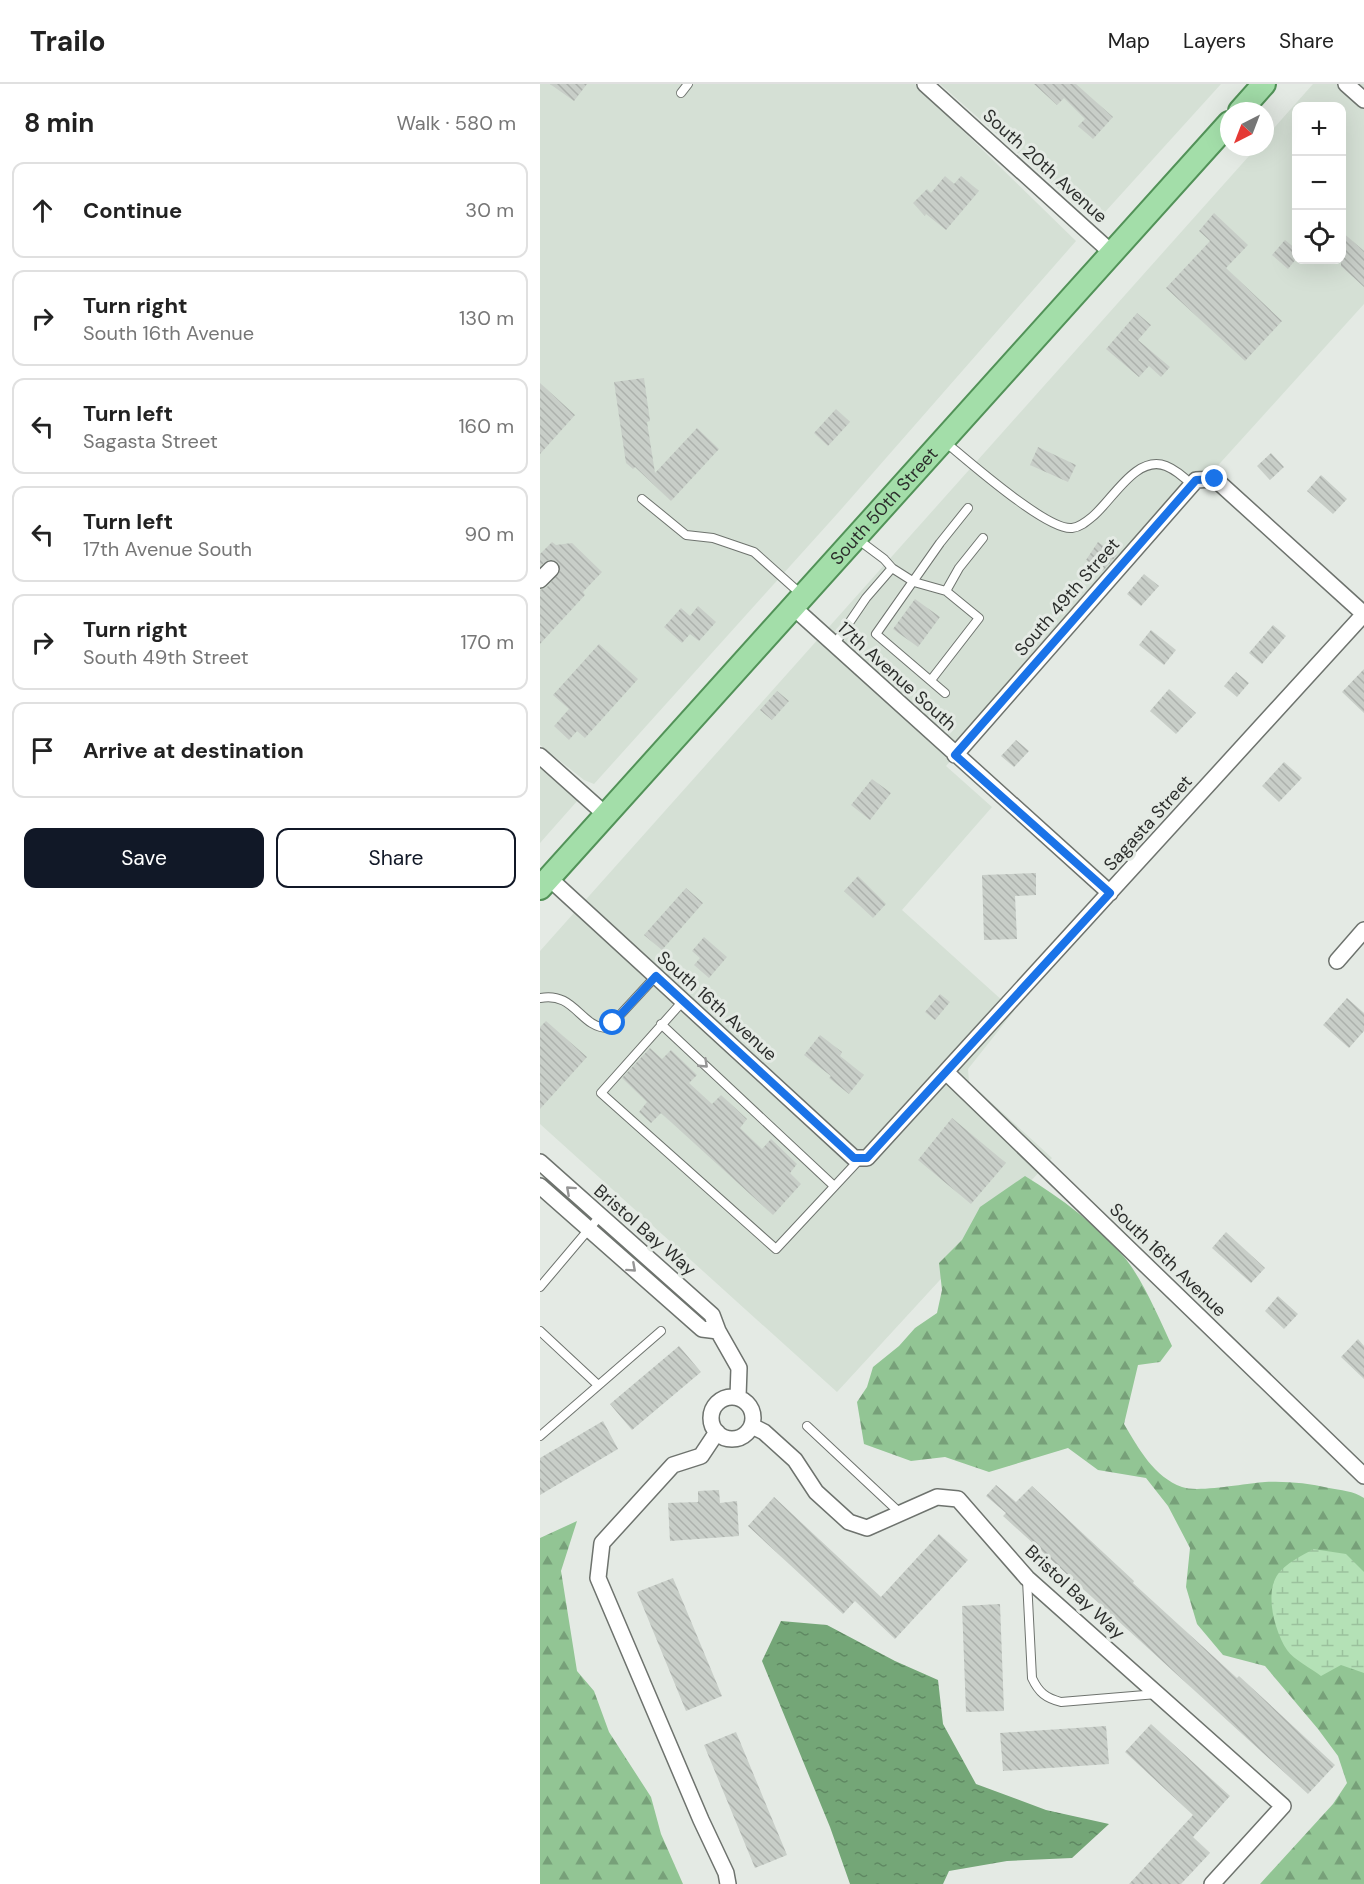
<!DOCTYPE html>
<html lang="en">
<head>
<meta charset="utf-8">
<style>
	:root { --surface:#fff; --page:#f6f6f6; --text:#222; --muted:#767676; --line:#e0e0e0; --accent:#111827 }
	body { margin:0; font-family:"DM Sans",sans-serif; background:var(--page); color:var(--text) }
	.controls { position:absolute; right:18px; top:18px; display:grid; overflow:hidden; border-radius:12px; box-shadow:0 6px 24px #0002 }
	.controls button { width:54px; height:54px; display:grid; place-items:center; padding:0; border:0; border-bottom:2px solid var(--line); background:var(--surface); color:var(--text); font:30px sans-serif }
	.compass { position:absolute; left:680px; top:18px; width:54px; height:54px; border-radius:50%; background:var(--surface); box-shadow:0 6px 24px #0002; rotate:222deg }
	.stop { position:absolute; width:18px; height:18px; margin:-14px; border:4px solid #1a73e8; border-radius:50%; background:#fff }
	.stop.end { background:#1a73e8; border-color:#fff; box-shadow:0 2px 6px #0008 }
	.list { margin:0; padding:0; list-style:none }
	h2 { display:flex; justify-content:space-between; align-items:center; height:78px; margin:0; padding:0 24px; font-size:26px }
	h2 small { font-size:20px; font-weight:400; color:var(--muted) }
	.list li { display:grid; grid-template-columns:39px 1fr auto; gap:18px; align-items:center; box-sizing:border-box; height:96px; margin:0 12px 12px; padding:0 12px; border:2px solid var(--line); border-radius:12px }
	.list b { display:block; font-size:22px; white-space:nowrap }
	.list p { margin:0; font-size:20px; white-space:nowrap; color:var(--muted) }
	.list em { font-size:20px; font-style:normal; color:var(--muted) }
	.actions { display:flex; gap:12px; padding:18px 24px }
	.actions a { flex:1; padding:14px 0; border:2px solid var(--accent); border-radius:12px; text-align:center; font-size:21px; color:var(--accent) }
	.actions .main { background:var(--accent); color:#fff }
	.icon { flex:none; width:33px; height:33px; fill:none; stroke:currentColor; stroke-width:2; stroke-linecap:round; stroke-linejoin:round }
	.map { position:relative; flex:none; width:824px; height:1800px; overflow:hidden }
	header { display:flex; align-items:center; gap:36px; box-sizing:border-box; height:84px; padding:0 30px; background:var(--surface); border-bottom:2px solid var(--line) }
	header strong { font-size:28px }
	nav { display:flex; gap:33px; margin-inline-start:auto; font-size:21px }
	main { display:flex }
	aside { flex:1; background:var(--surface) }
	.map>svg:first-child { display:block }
	.built { fill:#d5e0d5; fill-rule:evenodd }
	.forest { fill:url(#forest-firs) }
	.wetland { fill:url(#wetland-marsh) }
	.water { fill:url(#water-ripples) }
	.building { fill:url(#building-back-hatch) }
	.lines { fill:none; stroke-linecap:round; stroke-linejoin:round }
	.service-casing { stroke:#6e736e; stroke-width:10 }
	.minor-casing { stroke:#6e736e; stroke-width:18 }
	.primary-casing { stroke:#529258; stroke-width:26 }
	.service { stroke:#fff; stroke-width:8 }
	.minor { stroke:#fff; stroke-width:15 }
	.primary { stroke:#a3dea9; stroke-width:22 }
	.oneway { stroke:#969696 }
	.route { stroke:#1a73e8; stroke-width:8 }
	.labels { text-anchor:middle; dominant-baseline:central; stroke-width:6; stroke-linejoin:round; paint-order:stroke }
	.street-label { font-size:18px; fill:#2c2e2c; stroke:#e4eae4 }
</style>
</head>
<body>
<header>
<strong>Trailo</strong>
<nav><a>Map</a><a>Layers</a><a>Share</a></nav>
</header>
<main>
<aside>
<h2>8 min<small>Walk · 580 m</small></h2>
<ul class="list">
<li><svg class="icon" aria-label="ahead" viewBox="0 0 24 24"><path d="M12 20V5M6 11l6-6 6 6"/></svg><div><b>Continue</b></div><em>30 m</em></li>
<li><svg class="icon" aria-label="right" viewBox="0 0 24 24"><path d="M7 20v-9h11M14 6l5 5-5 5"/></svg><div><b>Turn right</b><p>South 16th Avenue</p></div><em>130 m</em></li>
<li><svg class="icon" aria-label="left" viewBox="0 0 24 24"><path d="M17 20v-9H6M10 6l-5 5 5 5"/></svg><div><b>Turn left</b><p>Sagasta Street</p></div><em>160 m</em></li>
<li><svg class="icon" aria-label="left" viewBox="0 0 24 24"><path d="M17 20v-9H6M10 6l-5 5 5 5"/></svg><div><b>Turn left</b><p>17th Avenue South</p></div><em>90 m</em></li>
<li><svg class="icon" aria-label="right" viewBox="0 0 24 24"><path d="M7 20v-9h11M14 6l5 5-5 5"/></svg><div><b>Turn right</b><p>South 49th Street</p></div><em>170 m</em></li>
<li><svg class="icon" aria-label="arrive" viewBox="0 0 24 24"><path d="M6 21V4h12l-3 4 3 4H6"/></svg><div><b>Arrive at destination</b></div></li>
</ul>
<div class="actions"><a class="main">Save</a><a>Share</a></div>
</aside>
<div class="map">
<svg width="824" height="1800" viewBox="0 0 824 1800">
	<defs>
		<pattern id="forest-firs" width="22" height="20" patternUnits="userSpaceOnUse" patternTransform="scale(1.5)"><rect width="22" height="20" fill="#92c594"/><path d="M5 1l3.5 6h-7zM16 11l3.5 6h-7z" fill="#77a079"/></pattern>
		<pattern id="wetland-marsh" width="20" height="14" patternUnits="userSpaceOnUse" patternTransform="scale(1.5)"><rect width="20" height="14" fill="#b4e1b6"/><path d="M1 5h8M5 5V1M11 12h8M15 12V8" fill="none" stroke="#9bc19d"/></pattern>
		<pattern id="water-ripples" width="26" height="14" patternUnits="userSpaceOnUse" patternTransform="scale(1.5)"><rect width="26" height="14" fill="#74a677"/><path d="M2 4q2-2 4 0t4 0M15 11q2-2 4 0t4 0" fill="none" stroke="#5f8862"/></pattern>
		<pattern id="building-back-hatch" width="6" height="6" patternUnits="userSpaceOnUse" patternTransform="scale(1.5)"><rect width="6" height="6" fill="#c8cec8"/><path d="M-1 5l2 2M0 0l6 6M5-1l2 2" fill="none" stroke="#acb1ac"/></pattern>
	</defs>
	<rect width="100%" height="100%" fill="#e4eae4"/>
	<path class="built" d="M0 0H375L536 157 297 430 54 700 44 696 0 661Z
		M400 0H681L556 138Z
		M773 0H824V220L406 682 452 723 362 826 474 927 428 985 429 998 512 1074 297 1308 0 1040V867L717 63H725V54ZM756 22H802V176H756Z
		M0 681 38 716 0 759Z"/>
	<path class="forest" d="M485 1092C521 1114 557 1141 584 1173 602 1194 620 1236 632 1262L620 1278 598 1281 584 1340C599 1365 614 1393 642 1403 657 1409 707 1399 725 1398 746 1397 768 1399 789 1404 800 1406 814 1407 824 1414V1800H720L793 1720 807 1699 798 1672 778 1645 725 1582 683 1571 657 1540 646 1503 650 1464 628 1422 606 1394 558 1386 528 1364 449 1388 405 1373 371 1377 324 1360 317 1318 327 1303 333 1283 359 1262 375 1244 397 1229 402 1206 399 1179 422 1156 440 1123Z
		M37 1437 21 1487 37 1587 54 1607 69 1648 111 1713 121 1750 143 1800H0V1454Z"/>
	<path class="wetland" d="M773 1465 806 1470 824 1488V1589L801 1581 781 1592C771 1584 754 1576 747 1566 735 1548 724 1509 738 1490 746 1479 762 1472 773 1465Z"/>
	<path class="water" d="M241 1537 287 1541 355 1577 398 1596 403 1640 436 1700 506 1726 569 1740 532 1774 467 1777 409 1787 403 1800H310L290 1743 222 1577Z"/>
	<path class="building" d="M10 0H47L34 17Z
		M494 0H536L573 33 553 55 538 42 545 35 524 14 517 21Z
		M405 92 414 100 421 92 439 107 406 146 386 130 385 132 373 119 387 105 391 109Z
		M674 129 708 161 686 184 742 237 705 277 626 204 670 157 659 147Z
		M801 147 824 167V203L801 182Z
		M745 156 756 165V175L748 185 732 171Z
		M597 229 611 241 598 256 630 283 621 293 609 282 599 293 566 265Z
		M104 294 110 337 107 338 115 389 157 344 179 365 131 417 95 383 93 385 86 379 74 298Z
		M0 299 35 331 0 370Z
		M296 325 310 338 288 362 274 349Z
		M498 363 536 381 528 398 490 381Z
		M731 369 744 383 730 396 717 382Z
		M781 391 807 415 793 430 767 407Z
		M12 458 16 461 32 459 62 488 43 508 45 511 0 560V506L7 503 20 487 18 479 13 476H8L0 482V470Z
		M558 458 577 471 563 487 546 476Z
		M604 490 619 502 601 522 587 510Z
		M375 515 400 533 378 563 353 545Z
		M158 522 176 538 159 557 150 550 142 559 124 543 141 524 150 532Z
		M733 541 746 552 722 580 709 569Z
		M611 546 636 566 624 581 599 561Z
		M59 560 98 595 45 654 37 647 29 656 14 642 29 625 13 611Z
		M824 585V629L802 608Z
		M696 588 709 599 697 613 684 602Z
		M629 605 656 629 636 650 610 627Z
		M237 607 249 617 232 636 220 626Z
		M476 656 489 667 474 683 461 672Z
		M744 678 762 694 739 718 722 702Z
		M332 695 351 709 330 736 311 721Z
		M496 789V811L475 812 477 855 444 856 442 791Z
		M318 792 346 820 333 834 304 807Z
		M146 804 163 819 122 866 104 851Z
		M164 853 187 873 169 894 154 881 160 874 152 867Z
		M400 910 410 918 395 936 385 928Z
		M807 914 824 929V947L809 964 783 941Z
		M6 937 47 973 0 1025V943Z
		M280 951 302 968 300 972 324 991 309 1010 289 994 291 992 264 971Z
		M110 964 122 975 131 966 157 991 149 999 172 1020 181 1011 207 1035 200 1044 222 1065 231 1055 257 1080 250 1089 261 1100 233 1131 121 1029 111 1039 99 1028 107 1018 82 994Z
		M412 1034 466 1079 431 1120 378 1076Z
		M686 1148 725 1184 711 1199 672 1164Z
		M738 1212 758 1230 744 1245 725 1227Z
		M818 1255 824 1262V1295L801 1273Z
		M139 1262 161 1288 92 1346 70 1320Z
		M63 1337 78 1365 0 1411V1374Z
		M456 1401 476 1418 492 1402 594 1497 593 1499 697 1594 699 1592 795 1681 768 1710 463 1432 466 1429 446 1412Z
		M179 1406 180 1419 197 1417 199 1452 130 1457 128 1419 158 1418V1407Z
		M234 1413 341 1513 399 1450 428 1476 355 1555 315 1517 303 1530 208 1442Z
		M133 1494 182 1612 146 1627 97 1508Z
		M460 1520 464 1627 426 1628 422 1522Z
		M611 1640 690 1712 653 1753 670 1769 641 1800H589L653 1731 585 1668Z
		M566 1642 569 1680 463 1687 460 1649Z
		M196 1648 247 1771 215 1784 164 1661Z"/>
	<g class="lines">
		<g class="service-casing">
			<path id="service" d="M141 9 148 0
				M404 357C426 375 507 447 532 444 540 443 546 438 552 433 572 417 596 370 626 382 636 386 645 394 652 401
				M102 415 146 451 173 454 214 468 262 511
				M352 484 374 498 406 507 439 534 391 596
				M406 507 419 484 443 454
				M294 561 326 514 352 484 344 475 316 454
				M405 609 336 550 400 459 428 424
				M0 914C35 907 40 944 68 944L116 892
				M143 917 61 1009 236 1165 319 1076
				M121 940 294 1102
				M0 1203 60 1132
				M0 1247 58 1301
				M267 1342 360 1429
				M0 1352 121 1247
				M487 1496 492 1594C499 1609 506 1614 521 1618L617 1610"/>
		</g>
		<g class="minor-casing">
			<path id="minor" d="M385 0 572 169
				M806 0 824 16
				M0 496 11 485
				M253 523 570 809
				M415 671 656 396 675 395 824 530
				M0 672 66 731
				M9 794 314 1074H327L824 530
				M797 877 824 846
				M406 988 824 1392
				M0 1078 172 1231 178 1247 199 1284 198 1313
				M0 1102 162 1245 178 1247
				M171 1334a21 21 0 1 1 42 0a21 21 0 1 1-42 0Z
				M212 1342 224 1348 255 1376 276 1408 309 1438 327 1444 397 1413 418 1415 487 1494 743 1722 672 1800
				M177 1348 161 1372 133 1381 62 1459 58 1494 161 1736 186 1789 188 1800"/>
		</g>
		<g class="primary-casing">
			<g id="primary">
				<path d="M700 27 724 0"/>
				<path id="s1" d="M0 804 689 39"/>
			</g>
		</g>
		<use href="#service" class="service"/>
		<use href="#minor" class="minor"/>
		<use href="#primary" class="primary"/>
	</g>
	<defs><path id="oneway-chevron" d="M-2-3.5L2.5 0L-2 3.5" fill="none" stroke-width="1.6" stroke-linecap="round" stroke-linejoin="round" transform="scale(1.5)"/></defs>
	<g class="oneway">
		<use href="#oneway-chevron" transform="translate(164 980) rotate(43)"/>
		<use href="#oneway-chevron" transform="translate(30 1106) rotate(-138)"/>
		<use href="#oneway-chevron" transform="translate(92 1184) rotate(42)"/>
	</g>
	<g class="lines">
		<path class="route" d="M73 939 116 892 314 1074H327L570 809 415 671 656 396 675 395"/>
	</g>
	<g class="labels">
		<g class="street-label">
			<text transform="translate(505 82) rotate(42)">South 20th Avenue</text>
			<text stroke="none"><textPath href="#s1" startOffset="514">South 50th Street</textPath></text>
			<text transform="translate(527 513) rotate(-49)">South 49th Street</text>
			<text transform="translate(357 592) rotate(42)">17th Avenue South</text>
			<text transform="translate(608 739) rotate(-48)">Sagasta Street</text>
			<text transform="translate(177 922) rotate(42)">South 16th Avenue</text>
			<text transform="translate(105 1146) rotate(41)">Bristol Bay Way</text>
			<text transform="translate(628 1176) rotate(44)">South 16th Avenue</text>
			<text transform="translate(535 1508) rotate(43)">Bristol Bay Way</text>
		</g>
	</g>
</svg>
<div class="controls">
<button>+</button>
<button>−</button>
<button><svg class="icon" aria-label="locate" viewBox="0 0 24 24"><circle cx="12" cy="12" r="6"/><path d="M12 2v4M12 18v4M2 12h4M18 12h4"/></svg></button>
</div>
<svg class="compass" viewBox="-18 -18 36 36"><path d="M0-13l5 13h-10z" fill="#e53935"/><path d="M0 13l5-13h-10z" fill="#767676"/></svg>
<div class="stop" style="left:73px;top:939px"></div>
<div class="stop end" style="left:675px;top:395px"></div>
</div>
</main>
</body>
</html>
